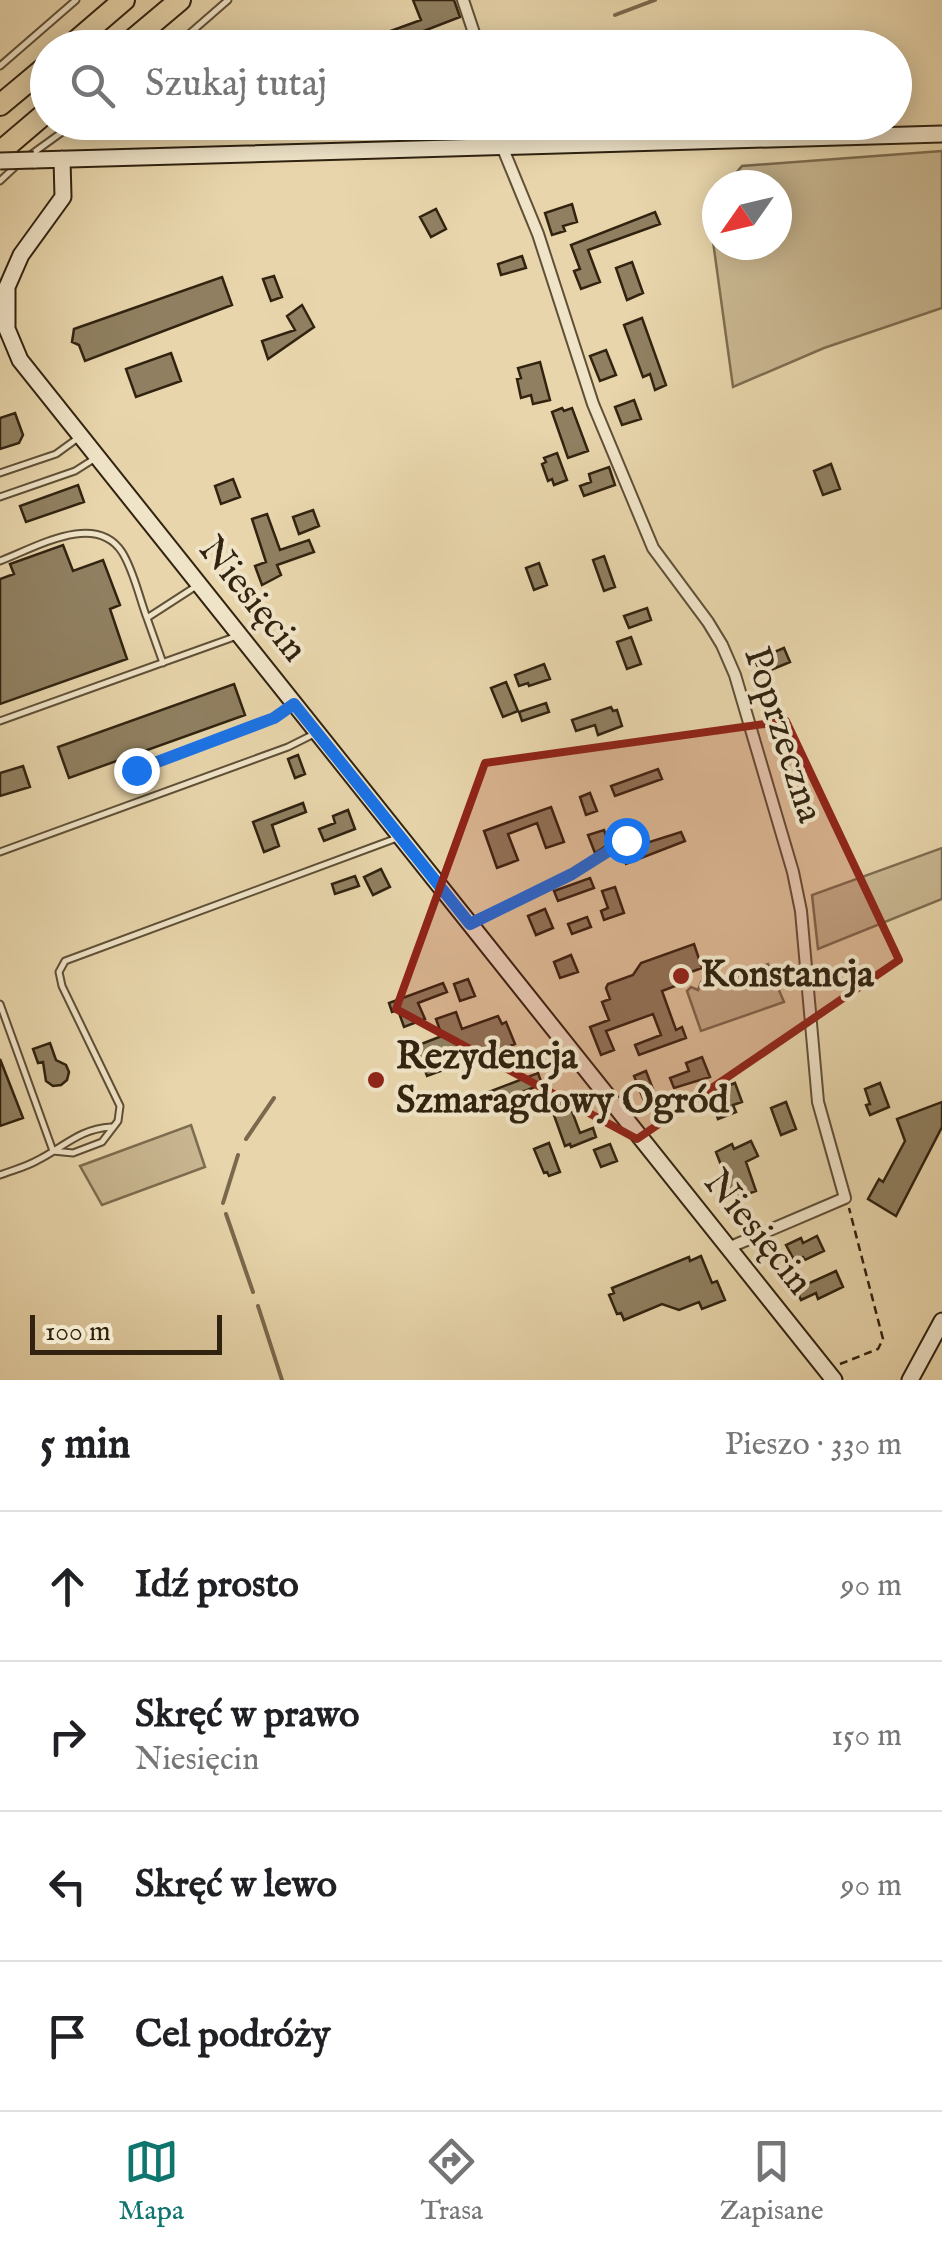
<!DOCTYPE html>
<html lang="pl">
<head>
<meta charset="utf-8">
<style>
	:root { --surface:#fff; --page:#f2f2f2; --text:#202124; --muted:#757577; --line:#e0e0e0; --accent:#0f766e }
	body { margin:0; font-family:"IM FELL English",serif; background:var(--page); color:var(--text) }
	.compass { position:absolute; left:702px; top:170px; width:90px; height:90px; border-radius:50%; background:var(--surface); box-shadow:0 5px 25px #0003; rotate:236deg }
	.scale { position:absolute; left:30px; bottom:25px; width:192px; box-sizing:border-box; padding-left:10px; border:5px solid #312310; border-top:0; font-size:28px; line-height:35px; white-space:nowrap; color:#312310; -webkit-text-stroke:8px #f0e4c8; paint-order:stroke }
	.stop { position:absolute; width:30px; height:30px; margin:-22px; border:8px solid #1a73e8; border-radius:50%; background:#fff }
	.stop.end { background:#1a73e8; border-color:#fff; box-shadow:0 2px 10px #0008 }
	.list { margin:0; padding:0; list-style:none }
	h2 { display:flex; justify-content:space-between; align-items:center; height:130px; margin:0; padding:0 40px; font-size:42px }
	h2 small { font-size:32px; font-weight:400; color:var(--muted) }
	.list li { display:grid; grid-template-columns:65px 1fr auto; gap:30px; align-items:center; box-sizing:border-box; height:150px; padding:0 40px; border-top:2px solid var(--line) }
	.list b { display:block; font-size:38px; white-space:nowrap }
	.list p { margin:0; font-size:32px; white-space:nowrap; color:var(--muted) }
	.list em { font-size:32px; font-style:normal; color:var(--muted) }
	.icon { flex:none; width:55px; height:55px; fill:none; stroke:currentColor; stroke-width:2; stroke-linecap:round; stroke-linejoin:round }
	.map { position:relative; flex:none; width:942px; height:1380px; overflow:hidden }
	.search { position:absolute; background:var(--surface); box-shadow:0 5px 25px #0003; left:30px; right:30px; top:30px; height:110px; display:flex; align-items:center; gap:25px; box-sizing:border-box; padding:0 35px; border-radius:55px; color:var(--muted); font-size:38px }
	.sheet { height:730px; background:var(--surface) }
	nav { display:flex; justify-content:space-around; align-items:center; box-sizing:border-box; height:140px; border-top:2px solid var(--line); background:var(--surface); font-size:28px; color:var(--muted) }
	nav a { display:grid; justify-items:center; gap:5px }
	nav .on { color:var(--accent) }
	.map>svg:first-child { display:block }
	.green { fill:#c9b791; stroke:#7d6d50; stroke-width:2.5 }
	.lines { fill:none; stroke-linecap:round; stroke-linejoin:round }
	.stream { stroke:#7a694d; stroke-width:4 }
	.building { fill:#908061; stroke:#312310; stroke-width:2.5 }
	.lane-casing { stroke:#5f5037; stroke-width:9 }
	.street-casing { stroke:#5f5037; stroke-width:14 }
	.secondary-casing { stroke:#312310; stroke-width:19 }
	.highway-casing { stroke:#312310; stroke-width:24 }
	.path { stroke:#312310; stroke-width:2.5; stroke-dasharray:8 5; stroke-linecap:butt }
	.lane { stroke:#f0e4c8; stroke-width:5 }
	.street { stroke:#f0e4c8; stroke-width:10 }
	.secondary { stroke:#f0e4c8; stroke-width:15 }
	.highway { stroke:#e8d5ab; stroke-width:20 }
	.secondary-bridge-casing { stroke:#312310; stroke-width:19; stroke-linecap:butt }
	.secondary-bridge { stroke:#f0e4c8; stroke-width:15 }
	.route { stroke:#1a73e8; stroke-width:12 }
	.marked { fill:#8f2418; fill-opacity:0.2; stroke:#8f2418; stroke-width:8; stroke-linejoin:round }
	.poi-dot { fill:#8f2418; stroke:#f0e4c8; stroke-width:4 }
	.labels { text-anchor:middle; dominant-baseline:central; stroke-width:8; stroke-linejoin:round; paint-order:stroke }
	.street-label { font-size:38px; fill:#312310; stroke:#f0e4c8 }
	.poi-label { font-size:38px; font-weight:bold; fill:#312310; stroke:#f0e4c8; text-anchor:start }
</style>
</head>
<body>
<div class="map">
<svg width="942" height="1380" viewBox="0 0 942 1380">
	<rect width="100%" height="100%" fill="#e8d5ab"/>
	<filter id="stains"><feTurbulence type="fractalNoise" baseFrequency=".002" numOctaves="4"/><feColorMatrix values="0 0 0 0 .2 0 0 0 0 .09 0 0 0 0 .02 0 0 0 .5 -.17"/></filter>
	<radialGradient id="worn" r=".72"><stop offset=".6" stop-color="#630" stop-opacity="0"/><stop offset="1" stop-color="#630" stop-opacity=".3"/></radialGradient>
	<path class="green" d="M942 151V308L824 348 733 387 708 205 717 195V245H777V185H726L742 166Z
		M942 848V899L818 949 812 895Z
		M768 964 784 1002 701 1031 687 991 691 987 698 990 701 982 720 983Z
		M191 1125 205 1167 102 1205 80 1166Z"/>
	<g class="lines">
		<path class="stream" d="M615 15 655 0
			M246 1139 274 1098
			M223 1203 238 1155
			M226 1214 253 1292
			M258 1306 282 1380"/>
	</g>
	<path class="building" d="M413 0H454L460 17 395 42 396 48H374L371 38 421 20Z
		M572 204 577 222 563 226 565 231 552 235 545 213Z
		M436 209 446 229 431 237 420 217Z
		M655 212 660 224 588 250 600 282 581 289 574 271 580 269 571 245Z
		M522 256 526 268 501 275 498 264Z
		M632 262 643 293 627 300 616 268Z
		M274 276 282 297 271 301 263 279Z
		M222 277 232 305 85 361 79 345 72 342 74 329Z
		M302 305 314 327 268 359 262 341 295 330 287 316Z
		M642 318 666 385 655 390 650 374 643 377 624 325Z
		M606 350 616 375 600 381 590 356Z
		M171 353 181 381 136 397 126 369Z
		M540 362 550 400 533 404 531 395 521 398 517 379 521 378 518 368Z
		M634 400 641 419 622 425 615 407Z
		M562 408 564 411 572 408 588 451 568 458 552 412Z
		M15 413 23 435 19 443 0 449V418Z
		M557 453 567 480 554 485 552 479 548 481 542 464 546 462 544 458Z
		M831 464 840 489 823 495 814 471Z
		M609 467 615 485 584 496 580 486 591 482 589 474Z
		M233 479 240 497 221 504 215 486Z
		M78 485 84 502 26 522 20 506Z
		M313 510 319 526 299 534 293 517Z
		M267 514 280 550 309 540 314 552 277 565 281 575 262 585 255 566 266 562 252 519Z
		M63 545 73 571 103 560 120 605 110 609 127 659 0 704V579L14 574 10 564Z
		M604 556 615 587 604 591 593 560Z
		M539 563 547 585 534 590 526 568Z
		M647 608 651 620 629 628 624 616Z
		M631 637 641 664 627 669 617 642Z
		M784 648 790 662 761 674 755 660Z
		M544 664 550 679 529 686 528 683 519 686 515 675Z
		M506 682 518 711 503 717 491 688Z
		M234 684 245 715 69 778 58 747Z
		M546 703 549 712 522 721 519 712Z
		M611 707 613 711 617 710 622 726 598 735 595 725 576 731 572 720Z
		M298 755 305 774 295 778 288 759Z
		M23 766 30 787 0 796V773Z
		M658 769 662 779 615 796 611 786Z
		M590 793 597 811 586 815 580 797Z
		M303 803 306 812 272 825 279 846 264 852 253 822Z
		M551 807 564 842 546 848 537 823 508 834 518 860 497 868 484 831Z
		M348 810 355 829 324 841 319 829 335 823 333 816Z
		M604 830 609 844 595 853 588 835Z
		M681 832 685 841 626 864 621 851Z
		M381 869 390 887 373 895 364 877Z
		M355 876 359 886 335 894 332 884Z
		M590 878 594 888 558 901 554 891Z
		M615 887 624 913 604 920 601 911 608 908 602 891Z
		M545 909 553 928 536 935 528 916Z
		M587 917 591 927 572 934 568 924Z
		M694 944 702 968 680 976 683 983 662 991 676 1030 682 1027 686 1038 639 1055 635 1045 661 1035 653 1014 606 1031 614 1050 601 1055 590 1027 609 1020 602 1002 610 999 606 988 608 984 633 975 641 963Z
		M571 955 578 972 560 978 554 962Z
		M468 979 475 996 460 1001 454 984Z
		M443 983 447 992 418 1003 425 1019 404 1027 398 1010 392 1012 389 1003Z
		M456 1012 462 1029 498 1016 502 1024 506 1022 515 1044 427 1076 416 1046 442 1036 436 1019Z
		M50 1043 56 1060 66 1065 69 1072 67 1080 61 1085 53 1086 46 1081 43 1062 38 1063 33 1049Z
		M702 1057 710 1077 674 1088 670 1078 689 1071 686 1063Z
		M0 1059 23 1118 0 1126Z
		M646 1071 656 1097 644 1101 634 1076Z
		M538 1073 542 1084 478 1110 473 1098Z
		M735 1083 742 1102 733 1105 736 1112 718 1119 714 1107 720 1105 715 1091Z
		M880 1083 889 1107 870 1115 866 1105 870 1104 865 1089Z
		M567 1098 580 1133 593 1128 596 1137 571 1147 570 1144 565 1146 550 1104Z
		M786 1102 796 1129 781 1135 771 1108Z
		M942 1102V1127L896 1216 868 1199 879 1179 883 1182 905 1141 897 1119Z
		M751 1141 758 1156 746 1162 756 1191 734 1199 716 1152 732 1144 734 1149Z
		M549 1143 560 1172 549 1176 547 1172 544 1173 534 1149Z
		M610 1144 617 1161 601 1167 594 1150Z
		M817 1236 824 1251 805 1260 803 1257 793 1258 786 1245 801 1238 803 1243Z
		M701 1256 712 1283 717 1281 725 1300 702 1309 699 1302 679 1310 662 1304 624 1320 621 1313 617 1314 609 1295 614 1293 612 1288 689 1257 690 1261Z
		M836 1271 843 1287 818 1299 816 1293 801 1300 796 1289Z"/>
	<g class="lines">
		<g class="lane-casing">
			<path id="lane" d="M173 48 228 0
				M0 66 76 0
				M29 156 76 122
				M0 181 16 166
				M0 473 56 454 78 438
				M0 497 75 471 94 459
				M0 561C35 548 95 511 122 552 134 571 139 597 147 618L198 585
				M147 618 163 663
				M0 721 237 636
				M135 770 270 720 291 706
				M0 852 288 747 316 733
				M472 922 572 874 626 841
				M0 1004 53 1151
				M53 1151 73 1153 102 1142 118 1121 120 1106 62 986 59 972 65 961 397 838
				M0 1175C13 1170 26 1167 38 1160 64 1147 79 1129 111 1127"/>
		</g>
		<g class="street-casing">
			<path id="street" d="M463 0 479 48
				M492 122 538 234 593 404 653 548 708 622 722 645 735 675 793 872 801 911 818 1102 845 1198 728 1248"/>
		</g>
		<g class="secondary-casing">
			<path id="secondary" d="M62 159 63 197 21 255 7 287V329L20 360 834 1380
				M34 160 942 134
				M910 1380 942 1321"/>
		</g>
		<g class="highway-casing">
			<path id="highway" d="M68 48 124 0
				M123 48 180 0
				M0 105 48 65
				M0 152 48 111"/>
		</g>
		<path class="path" d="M840 1364 878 1349 883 1339 849 1208"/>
		<use href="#lane" class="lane"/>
		<use href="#street" class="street"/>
		<use href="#secondary" class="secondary"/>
		<use href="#highway" class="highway"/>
		<g class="secondary-bridge-casing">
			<path id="secondary-bridge" d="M0 161 34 160"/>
		</g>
		<use href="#secondary-bridge" class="secondary-bridge"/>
	</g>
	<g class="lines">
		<path class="route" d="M136 770 274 718 294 704 470 924 572 874 626 840"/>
	</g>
	<path class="marked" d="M786 721 899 960 637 1139 396 1009 485 763Z"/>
	<g class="poi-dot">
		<circle cx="681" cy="976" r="10"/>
		<circle cx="376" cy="1080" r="10"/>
	</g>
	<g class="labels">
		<g class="street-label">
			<text transform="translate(252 600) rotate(51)">Niesięcin</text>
			<text transform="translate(782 735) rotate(72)">Poprzeczna</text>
			<text transform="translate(757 1233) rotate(51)">Niesięcin</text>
		</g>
		<g class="poi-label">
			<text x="701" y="976">Konstancja</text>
			<text x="396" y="1058">Rezydencja<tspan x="396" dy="44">Szmaragdowy Ogród</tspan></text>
		</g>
	</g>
	<rect width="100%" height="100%" filter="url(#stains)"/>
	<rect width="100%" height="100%" fill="url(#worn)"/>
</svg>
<svg class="compass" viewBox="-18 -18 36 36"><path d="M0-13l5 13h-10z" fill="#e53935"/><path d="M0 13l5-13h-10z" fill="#757577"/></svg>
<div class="scale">100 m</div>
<div class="stop" style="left:626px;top:840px"></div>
<div class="stop end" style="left:136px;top:770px"></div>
<div class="search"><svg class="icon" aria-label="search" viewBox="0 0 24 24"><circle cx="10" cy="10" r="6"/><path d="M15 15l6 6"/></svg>Szukaj tutaj</div>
</div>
<section class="sheet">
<h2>5 min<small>Pieszo · 330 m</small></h2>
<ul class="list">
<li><svg class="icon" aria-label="ahead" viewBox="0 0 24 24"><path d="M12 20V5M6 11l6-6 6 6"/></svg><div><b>Idź prosto</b></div><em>90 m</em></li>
<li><svg class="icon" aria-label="right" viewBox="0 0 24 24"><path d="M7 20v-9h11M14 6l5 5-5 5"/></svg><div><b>Skręć w prawo</b><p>Niesięcin</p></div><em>150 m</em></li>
<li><svg class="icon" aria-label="left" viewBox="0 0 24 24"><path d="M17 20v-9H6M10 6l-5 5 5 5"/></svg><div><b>Skręć w lewo</b></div><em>90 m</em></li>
<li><svg class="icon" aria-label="arrive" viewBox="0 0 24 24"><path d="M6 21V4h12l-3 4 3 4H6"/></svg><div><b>Cel podróży</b></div></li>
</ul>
</section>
<nav>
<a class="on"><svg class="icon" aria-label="map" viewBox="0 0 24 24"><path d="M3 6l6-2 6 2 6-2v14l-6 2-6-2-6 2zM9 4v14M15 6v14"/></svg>Mapa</a>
<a><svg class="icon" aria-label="directions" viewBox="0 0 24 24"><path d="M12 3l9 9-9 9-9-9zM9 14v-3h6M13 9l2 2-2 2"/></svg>Trasa</a>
<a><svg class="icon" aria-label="saved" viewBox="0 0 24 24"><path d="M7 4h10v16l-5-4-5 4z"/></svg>Zapisane</a>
</nav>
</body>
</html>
